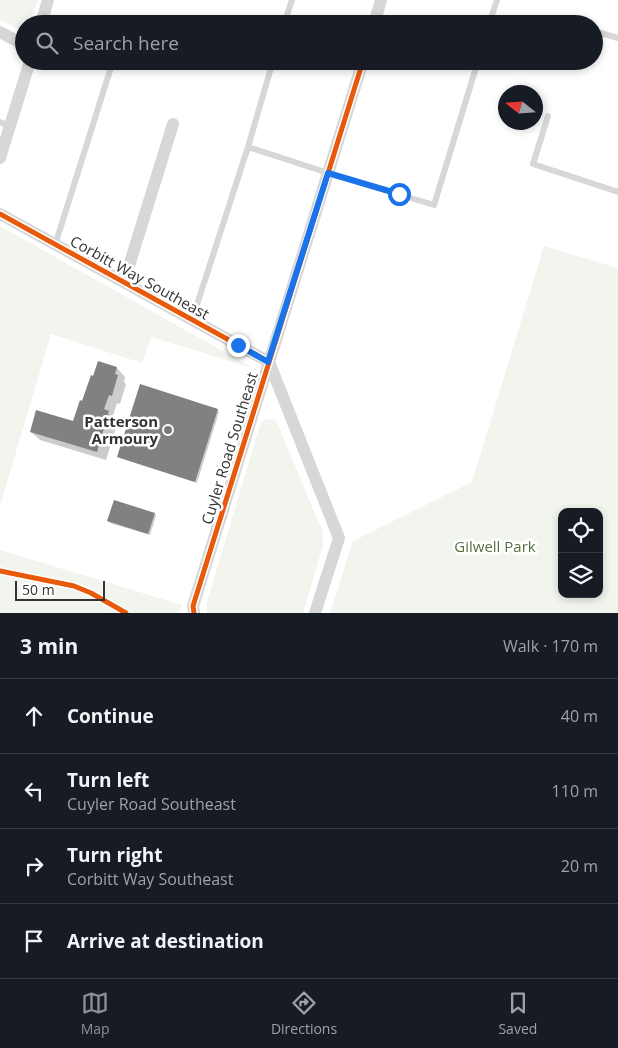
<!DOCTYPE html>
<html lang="en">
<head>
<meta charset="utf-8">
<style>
	:root { --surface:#171b24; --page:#20242c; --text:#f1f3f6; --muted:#9ea1a6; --line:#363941; --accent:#8c9099 }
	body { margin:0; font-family:"Open Sans",sans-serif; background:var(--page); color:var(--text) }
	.controls { position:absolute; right:15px; bottom:15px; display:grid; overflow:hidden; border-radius:10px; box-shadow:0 2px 8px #0003 }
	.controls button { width:45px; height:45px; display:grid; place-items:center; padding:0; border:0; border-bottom:1px solid var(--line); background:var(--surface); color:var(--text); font:25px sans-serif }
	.compass { position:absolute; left:498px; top:85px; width:45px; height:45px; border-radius:50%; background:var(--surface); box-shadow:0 2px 8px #0003; rotate:287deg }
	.scale { position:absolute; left:15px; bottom:12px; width:90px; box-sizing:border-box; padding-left:5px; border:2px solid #333; border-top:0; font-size:14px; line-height:18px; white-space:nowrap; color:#333; -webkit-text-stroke:4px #fff; paint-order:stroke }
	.stop { position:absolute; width:15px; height:15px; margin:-11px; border:4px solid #1a73e8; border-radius:50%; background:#fff }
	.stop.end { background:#1a73e8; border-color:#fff; box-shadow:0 1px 5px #0008 }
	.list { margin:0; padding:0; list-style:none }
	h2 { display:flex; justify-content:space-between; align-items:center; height:65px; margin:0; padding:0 20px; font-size:21px }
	h2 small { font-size:16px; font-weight:400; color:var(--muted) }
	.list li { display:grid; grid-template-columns:32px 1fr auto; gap:15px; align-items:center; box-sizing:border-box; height:75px; padding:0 20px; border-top:1px solid var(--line) }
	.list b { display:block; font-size:19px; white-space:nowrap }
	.list p { margin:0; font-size:16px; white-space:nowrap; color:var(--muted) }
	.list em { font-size:16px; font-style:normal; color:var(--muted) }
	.icon { flex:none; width:28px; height:28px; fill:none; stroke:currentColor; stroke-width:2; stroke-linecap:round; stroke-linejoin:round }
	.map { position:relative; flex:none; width:618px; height:613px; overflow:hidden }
	.search { position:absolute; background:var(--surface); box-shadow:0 2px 8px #0003; left:15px; right:15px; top:15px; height:55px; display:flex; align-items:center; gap:12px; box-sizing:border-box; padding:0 18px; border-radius:28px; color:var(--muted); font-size:19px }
	.sheet { height:365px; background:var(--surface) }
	nav { display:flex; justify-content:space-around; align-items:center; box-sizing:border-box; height:70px; border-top:1px solid var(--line); background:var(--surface); font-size:14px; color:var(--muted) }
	nav a { display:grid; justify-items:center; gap:2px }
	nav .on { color:var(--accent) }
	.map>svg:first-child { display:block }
	.green { fill:#f1f5ed; fill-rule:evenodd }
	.shadow { fill:#0003 }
	.building { fill:#818181 }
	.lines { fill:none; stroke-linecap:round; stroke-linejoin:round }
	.lane { stroke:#d7d7d7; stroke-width:6 }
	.street { stroke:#d7d7d7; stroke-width:12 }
	.cycleway-casing { stroke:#fff; stroke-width:8 }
	.cycleway { stroke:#e8590c; stroke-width:5 }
	.route { stroke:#1a73e8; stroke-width:6 }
	.poi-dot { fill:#7a7a7a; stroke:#fff; stroke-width:2 }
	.labels { text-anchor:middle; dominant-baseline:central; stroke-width:5; stroke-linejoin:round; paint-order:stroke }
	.street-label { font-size:15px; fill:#333; stroke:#fff }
	.poi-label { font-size:15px; font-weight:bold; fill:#333; stroke:#fff; text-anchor:end }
	.park-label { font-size:15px; fill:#56703f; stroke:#fff }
</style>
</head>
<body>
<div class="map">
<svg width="618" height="613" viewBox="0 0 618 613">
	<rect width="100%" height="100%" fill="#fff"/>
	<path class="green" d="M0 0H38L29 24H24V29H18L0 20Z
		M0 226 253 368 151 337 142 363 51 334 0 506Z
		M544 246 618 268V613H330L353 541 472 482ZM562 512H599V594H562Z
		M270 419 276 421 279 427 317 519 323 531V545L303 613H207V602L260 425 264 420Z
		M0 550 182 605 179 613H0Z"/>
	<path class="shadow" d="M117 368 125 377 124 382 126 384 120 404 117 403 113 416 118 421 106 460 40 440 31 432 74 422 83 402Z
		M217 410 219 412 197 483 120 458 118 456Z
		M115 502 155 514 156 516 150 535 110 523 108 521Z"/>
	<path class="building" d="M98 361 117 367 115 374 118 375 112 396 109 395 104 409 109 411 97 452 30 432 36 410 73 421 80 400 82 401 91 375 93 376Z
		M140 384 218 409 195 482 117 457Z
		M114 500 155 513 148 534 107 521Z"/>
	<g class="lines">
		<path class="lane" d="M284 24 292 0
			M489 24 497 0
			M594 31 618 38
			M548 116 533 164 618 192
			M0 122 10 127
			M248 147 328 173 434 205 478 61
			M55 245 113 61
			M192 320 248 147 273 61"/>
		<path class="street" d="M41 24 48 0
			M374 24 381 0
			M0 32 24 45
			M0 158 30 61
			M0 214 269 362
			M124 282 173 124
			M269 362 339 538 315 613
			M194 613 193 606 363 61"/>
		<g class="cycleway-casing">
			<path id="cycleway" d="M0 214 269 362
				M0 571 74 586 91 593 126 613
				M194 613 193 606 363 61"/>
		</g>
		<use href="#cycleway" class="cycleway"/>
	</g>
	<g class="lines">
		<path class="route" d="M238 345 268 362 328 173 399 194"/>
	</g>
	<circle class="poi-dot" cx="168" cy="430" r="5"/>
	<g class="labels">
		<g class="street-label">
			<text transform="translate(140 277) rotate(29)">Corbitt Way Southeast</text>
			<text transform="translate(229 448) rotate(-73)">Cuyler Road Southeast</text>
		</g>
		<g class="poi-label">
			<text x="158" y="421">Patterson<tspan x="158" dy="17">Armoury</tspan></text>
		</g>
		<g class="park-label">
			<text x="495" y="546">Gilwell Park</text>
		</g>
	</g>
</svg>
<div class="controls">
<button><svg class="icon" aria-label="locate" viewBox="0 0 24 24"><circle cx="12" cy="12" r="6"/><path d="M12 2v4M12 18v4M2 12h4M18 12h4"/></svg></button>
<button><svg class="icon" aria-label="layers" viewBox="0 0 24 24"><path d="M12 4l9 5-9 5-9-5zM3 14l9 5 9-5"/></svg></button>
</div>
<svg class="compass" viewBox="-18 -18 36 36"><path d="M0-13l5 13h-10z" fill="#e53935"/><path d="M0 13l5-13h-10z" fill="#9ea1a6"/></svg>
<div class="scale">50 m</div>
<div class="stop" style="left:399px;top:194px"></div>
<div class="stop end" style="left:238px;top:345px"></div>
<div class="search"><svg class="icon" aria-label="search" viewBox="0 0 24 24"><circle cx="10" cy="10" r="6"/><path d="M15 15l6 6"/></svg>Search here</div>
</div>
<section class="sheet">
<h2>3 min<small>Walk · 170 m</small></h2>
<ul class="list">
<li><svg class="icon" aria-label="ahead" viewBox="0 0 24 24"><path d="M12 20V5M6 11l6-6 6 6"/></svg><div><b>Continue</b></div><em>40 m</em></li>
<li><svg class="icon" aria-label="left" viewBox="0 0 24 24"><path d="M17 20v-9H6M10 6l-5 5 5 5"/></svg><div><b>Turn left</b><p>Cuyler Road Southeast</p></div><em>110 m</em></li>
<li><svg class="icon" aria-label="right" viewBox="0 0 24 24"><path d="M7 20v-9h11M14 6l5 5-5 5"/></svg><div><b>Turn right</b><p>Corbitt Way Southeast</p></div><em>20 m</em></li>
<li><svg class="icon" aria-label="arrive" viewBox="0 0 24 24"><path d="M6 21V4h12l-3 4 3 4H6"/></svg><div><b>Arrive at destination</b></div></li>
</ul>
</section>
<nav>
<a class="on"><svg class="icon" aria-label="map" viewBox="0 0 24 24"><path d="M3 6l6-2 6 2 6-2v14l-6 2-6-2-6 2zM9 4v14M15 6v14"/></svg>Map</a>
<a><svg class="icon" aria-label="directions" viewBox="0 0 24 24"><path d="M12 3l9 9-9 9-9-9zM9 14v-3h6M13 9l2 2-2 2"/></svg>Directions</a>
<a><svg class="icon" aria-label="saved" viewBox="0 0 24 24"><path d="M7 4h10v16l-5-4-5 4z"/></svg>Saved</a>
</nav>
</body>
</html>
